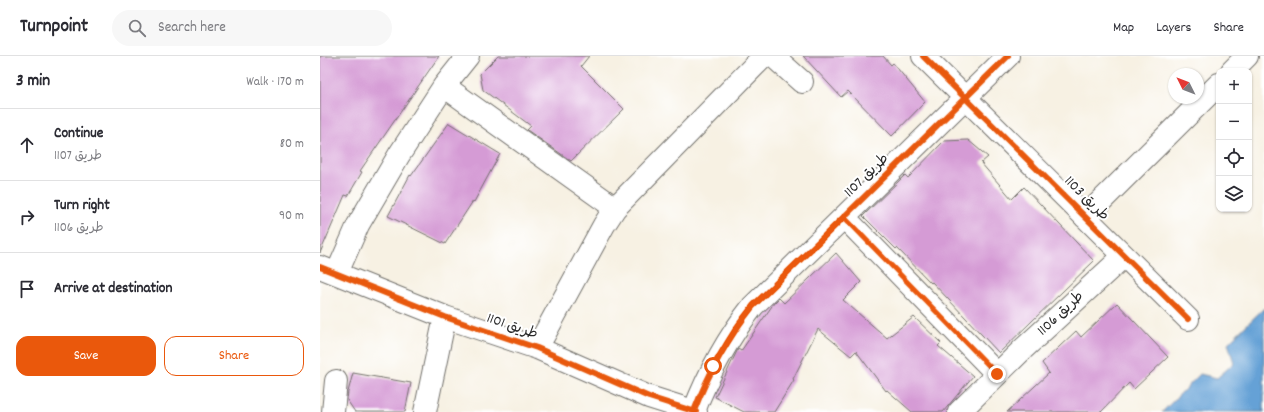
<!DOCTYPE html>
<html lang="en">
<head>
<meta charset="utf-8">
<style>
	:root { --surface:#fff; --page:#f7f7f7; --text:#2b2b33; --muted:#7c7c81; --line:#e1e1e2; --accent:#ea580c }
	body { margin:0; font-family:Dekko,"Playpen Sans Arabic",sans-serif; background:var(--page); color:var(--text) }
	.controls { position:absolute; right:12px; top:12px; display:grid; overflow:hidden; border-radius:8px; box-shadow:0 1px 3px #0004 }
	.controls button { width:36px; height:36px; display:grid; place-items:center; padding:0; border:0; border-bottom:1px solid var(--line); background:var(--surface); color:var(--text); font:20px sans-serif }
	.compass { position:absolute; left:848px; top:12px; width:36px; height:36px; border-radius:50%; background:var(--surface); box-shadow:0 1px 3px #0004; rotate:312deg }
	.stop { position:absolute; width:12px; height:12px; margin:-9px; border:3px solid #ea580c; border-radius:50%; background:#fff }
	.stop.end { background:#ea580c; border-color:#fff; box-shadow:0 1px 4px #0008 }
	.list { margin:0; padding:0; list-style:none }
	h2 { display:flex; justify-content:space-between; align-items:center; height:52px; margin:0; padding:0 16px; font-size:17px }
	h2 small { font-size:13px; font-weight:400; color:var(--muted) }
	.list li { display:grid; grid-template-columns:26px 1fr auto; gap:12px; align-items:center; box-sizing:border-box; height:72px; padding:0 16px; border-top:1px solid var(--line) }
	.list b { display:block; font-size:15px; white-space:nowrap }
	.list p { margin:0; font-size:13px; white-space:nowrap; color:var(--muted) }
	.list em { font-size:13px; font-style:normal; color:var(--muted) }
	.actions { display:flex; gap:8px; padding:12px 16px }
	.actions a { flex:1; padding:9px 0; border:1px solid var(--accent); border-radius:12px; text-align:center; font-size:14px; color:var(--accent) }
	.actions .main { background:var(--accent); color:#fff }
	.icon { flex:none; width:22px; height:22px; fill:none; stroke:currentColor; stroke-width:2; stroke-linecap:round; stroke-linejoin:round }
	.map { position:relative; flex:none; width:944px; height:356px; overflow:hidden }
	header { display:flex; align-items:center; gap:24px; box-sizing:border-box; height:56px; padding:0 20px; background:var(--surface); border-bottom:1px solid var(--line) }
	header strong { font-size:19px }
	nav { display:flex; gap:22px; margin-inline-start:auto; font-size:14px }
	.search { width:280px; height:36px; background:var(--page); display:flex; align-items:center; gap:10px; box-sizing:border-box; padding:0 14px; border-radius:22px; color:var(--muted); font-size:15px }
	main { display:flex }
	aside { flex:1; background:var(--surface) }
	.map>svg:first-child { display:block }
	.water { fill:#65a1d6; stroke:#486680 }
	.building { fill:#d59bd5 }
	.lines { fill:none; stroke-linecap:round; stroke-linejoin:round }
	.minor-casing { stroke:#72706b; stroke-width:24 }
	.minor { stroke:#fff; stroke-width:22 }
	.cycleway-casing { stroke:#fff; stroke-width:8 }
	.cycleway { stroke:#e8590c; stroke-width:6 }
	.route { stroke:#ea580c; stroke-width:5 }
	.labels { text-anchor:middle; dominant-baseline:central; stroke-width:4; stroke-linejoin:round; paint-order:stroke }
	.street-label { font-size:15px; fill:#2b2b2b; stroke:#fff }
</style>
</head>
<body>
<header>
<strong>Turnpoint</strong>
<div class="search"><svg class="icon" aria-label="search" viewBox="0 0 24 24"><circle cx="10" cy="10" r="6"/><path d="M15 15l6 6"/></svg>Search here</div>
<nav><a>Map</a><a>Layers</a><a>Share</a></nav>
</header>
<main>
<aside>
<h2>3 min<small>Walk · 170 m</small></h2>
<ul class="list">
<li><svg class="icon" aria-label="ahead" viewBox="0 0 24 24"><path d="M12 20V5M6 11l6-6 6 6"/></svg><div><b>Continue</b><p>طريق 1107</p></div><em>80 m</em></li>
<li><svg class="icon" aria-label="right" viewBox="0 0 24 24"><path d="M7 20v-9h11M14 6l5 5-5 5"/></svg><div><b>Turn right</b><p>طريق 1106</p></div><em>90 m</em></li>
<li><svg class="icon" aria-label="arrive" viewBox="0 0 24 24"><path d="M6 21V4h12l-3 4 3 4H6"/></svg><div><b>Arrive at destination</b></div></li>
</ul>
<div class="actions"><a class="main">Save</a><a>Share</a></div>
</aside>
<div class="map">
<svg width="944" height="356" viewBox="0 0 944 356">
	<rect width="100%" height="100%" fill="#fff"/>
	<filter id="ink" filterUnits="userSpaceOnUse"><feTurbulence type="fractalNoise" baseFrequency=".025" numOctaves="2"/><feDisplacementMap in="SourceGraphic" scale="8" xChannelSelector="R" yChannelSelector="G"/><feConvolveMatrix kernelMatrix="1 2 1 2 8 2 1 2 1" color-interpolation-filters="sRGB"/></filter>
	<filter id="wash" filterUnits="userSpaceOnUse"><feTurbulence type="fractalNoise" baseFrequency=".012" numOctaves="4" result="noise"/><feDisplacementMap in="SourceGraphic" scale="16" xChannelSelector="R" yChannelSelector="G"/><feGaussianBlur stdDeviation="0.9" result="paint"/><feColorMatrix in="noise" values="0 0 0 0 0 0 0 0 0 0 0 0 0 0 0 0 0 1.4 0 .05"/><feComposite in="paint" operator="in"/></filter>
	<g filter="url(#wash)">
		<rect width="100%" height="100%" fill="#f7f1e3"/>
		<path class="water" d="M944 252V356H842L880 318 897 322 914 307 908 287Z"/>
		<g id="blocks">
			<path class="building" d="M0 0H119L40 115 42 116 28 140 25 139 0 197Z
				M178 0H269L261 10 304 53 251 105 207 74 211 70 163 34 160 18Z
				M483 0H563L571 9 573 7 605 46 572 80 528 35 521 41Z
				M129 67 180 98 154 146 153 145 125 188 68 160 90 119 91 120Z
				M648 84 668 101 661 107 692 143 704 131 774 205 679 297 612 226 611 227 577 192 576 193 543 160 585 119 588 122 624 85Z
				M516 197 541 226 523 244 567 282 594 261 621 287 618 290 653 320 623 356H592L567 334 566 335 536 295 531 300 498 273 473 323 474 324 454 356H424L395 341 418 293 421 295 454 247 459 242 464 247Z
				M797 247 848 301 814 333 809 327 781 356H687L729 317 722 307 756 275 761 281Z
				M33 317 91 327 85 356H35L27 344 28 336Z"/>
		</g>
	</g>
	<g filter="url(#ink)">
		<use href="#blocks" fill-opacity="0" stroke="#72706b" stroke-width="1"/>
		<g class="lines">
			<g class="minor-casing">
				<path id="minor" d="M453 0 482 26
					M603 0 868 263
					M912 15 927 0
					M124 30 295 152
					M524 161 677 318
					M765 161 899 28
					M0 211 125 261 217 292 329 341 376 356
					M17 217 38 169 79 99 124 30 148 0
					M217 292 284 169 295 152 444 0
					M374 355C389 316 407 283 433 250L688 0
					M13 356 16 325
					M105 356 125 261
					M639 356 702 294 804 200"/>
			</g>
			<use href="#minor" class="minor"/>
			<g class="cycleway-casing">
				<path id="cycleway" d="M603 0 868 263
					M0 211 125 261 217 292 329 341 376 356
					M374 355C389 316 407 283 433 250L688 0"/>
			</g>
			<use href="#cycleway" class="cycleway"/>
		</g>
	</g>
	<g class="lines" filter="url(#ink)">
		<path class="route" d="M393 310 418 269 433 250 524 161 677 318"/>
	</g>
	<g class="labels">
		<g class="street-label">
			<text transform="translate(547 120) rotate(-44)">طريق 1107</text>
			<text transform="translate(766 143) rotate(45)">طريق 1103</text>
			<text transform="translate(741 258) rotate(-43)">طريق 1106</text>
			<text transform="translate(192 271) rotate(19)">طريق 1101</text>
		</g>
	</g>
</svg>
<div class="controls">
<button>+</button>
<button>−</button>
<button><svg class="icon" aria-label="locate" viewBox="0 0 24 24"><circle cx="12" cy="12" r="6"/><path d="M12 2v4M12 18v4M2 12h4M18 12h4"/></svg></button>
<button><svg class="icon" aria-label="layers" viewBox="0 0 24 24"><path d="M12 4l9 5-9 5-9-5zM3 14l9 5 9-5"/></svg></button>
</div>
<svg class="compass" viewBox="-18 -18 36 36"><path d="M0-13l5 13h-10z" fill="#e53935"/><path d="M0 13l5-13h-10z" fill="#7c7c81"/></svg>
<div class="stop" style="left:393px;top:310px"></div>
<div class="stop end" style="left:677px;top:318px"></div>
</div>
</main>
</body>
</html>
